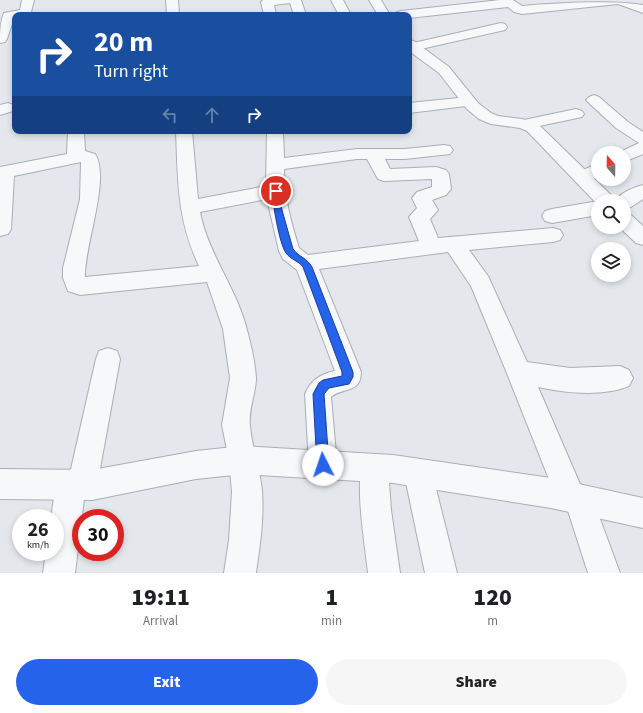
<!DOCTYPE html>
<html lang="en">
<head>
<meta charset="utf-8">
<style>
  :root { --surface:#fff; --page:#f6f6f6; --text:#202124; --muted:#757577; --accent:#2563eb }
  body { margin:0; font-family:"Source Sans 3",sans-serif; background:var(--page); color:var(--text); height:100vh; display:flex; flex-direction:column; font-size:15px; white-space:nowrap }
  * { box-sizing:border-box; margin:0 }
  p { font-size:13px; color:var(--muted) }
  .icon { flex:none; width:22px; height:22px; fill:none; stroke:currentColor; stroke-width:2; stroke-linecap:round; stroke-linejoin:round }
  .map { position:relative; height:573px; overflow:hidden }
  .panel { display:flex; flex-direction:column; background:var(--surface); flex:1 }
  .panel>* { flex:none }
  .top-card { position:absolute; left:12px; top:12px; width:400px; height:122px; border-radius:8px; box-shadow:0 2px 6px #0003; background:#1a4fa0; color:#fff; overflow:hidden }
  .needle { width:26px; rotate:340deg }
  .fabs { position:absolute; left:591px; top:146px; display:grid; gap:8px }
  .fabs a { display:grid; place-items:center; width:40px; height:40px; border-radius:50%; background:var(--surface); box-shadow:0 2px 6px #0003; font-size:20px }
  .speed { position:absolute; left:12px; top:509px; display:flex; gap:8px; font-size:20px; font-weight:700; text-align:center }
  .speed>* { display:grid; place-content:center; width:52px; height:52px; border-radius:50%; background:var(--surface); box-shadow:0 2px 6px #0003; line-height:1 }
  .speed small { font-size:10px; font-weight:400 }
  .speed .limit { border:6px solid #d22; background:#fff; color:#111 }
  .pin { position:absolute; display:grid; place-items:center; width:34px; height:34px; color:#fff; margin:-17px; border:2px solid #fff; border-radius:50%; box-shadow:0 1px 4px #0007 }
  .me { position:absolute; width:44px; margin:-22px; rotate:356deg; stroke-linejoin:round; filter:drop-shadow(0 0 3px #0008) }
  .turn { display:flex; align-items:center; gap:14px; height:84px; padding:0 16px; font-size:18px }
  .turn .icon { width:52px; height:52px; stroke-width:2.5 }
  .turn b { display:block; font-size:28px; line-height:34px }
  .lanes { display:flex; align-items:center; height:38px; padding:0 16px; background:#0003; justify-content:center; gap:20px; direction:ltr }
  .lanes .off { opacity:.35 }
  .eta { display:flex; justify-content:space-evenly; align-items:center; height:68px; text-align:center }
  .eta b { font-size:24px; font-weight:800; line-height:28px }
  .primary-button { display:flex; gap:8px; margin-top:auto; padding:8px 16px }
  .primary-button a { flex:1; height:46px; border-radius:24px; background:var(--accent); color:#fff; font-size:16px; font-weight:800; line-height:46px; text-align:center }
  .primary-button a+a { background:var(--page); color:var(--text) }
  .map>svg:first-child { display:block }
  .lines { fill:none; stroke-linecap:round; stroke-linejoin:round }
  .minor-casing { stroke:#a9aeb7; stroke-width:2 }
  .tertiary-casing { stroke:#a9aeb7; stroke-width:2 }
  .minor { fill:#f7f8fa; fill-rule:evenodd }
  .tertiary { fill:#f7f8fa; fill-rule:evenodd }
  .route { fill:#2563eb; stroke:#184099 }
</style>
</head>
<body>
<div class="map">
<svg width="643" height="573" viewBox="0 0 643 573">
  <rect width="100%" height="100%" fill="#e4e7ec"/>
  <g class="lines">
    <g class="minor-casing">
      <path id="minor" d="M22 0H34L31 12 28 15H15L7 39 5 42 0 43C0 33 0 22 4 13L20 10Z
        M166 0H178L179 15H167Z
        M263 0H301L306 15H294L290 3 274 5 276 15H264L261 2Z
        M331 0H343L351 15H339Z
        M500 0H513L522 6C557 3 610 0 643 5V13L618 4 522 14 514 12 508 7 409 18V15H395L397 12 401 11Z
        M501 23 505 24 507 27 505 30 412 51 409 50V44Z
        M594 95 599 97 628 122 643 132V154L624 162V153H618L639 143 616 128 589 103 586 100 589 97Z
        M469 97 474 99 477 102 474 105 409 113V103Z
        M8 103 13 105 15 107 13 111 0 115V105Z
        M576 109 582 111 584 114 582 117 525 129 519 127 517 124 519 121Z
        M68 131H84L85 151 95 154C111 178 84 246 85 277L199 266C177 219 178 182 176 131H192L198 199 266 186 267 131H283L284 158 357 149H405L444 145 450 146 453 150 450 154 405 159H385L390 169 436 167 446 170 449 174 451 189 446 195 432 200 438 210 430 219 438 238 553 228 560 230 563 235 560 240 553 242 469 250 488 276 527 362 570 368 620 366 629 370 633 378 629 386C602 397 566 393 538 387L580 484 589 489 620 573H588L568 511 560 507 506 371 471 286 448 252 319 269 361 372C361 394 342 387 331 397L337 465 333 475 323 479 313 475 309 465 305 394C311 380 320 374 335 371L297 270 283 259 279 251 267 199 200 212C208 254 237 289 247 330 251 345 255 362 256 378 256 393 248 410 250 426 252 448 260 469 262 491 264 518 260 546 256 573H224L229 540 232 492 229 460 222 425 230 378 223 329 207 282 80 295 68 291 63 278V268L80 199 81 162 14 176 11 229 8 234 0 236V167L67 154ZM357 159H367L378 179 384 181 432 179V187L417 192 412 198 417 208 409 217 419 241 308 255 299 248C291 222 284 197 284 169Z
        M598 164V177L581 183 575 181 572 177 575 173Z
        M643 185V199L631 207 624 209V201H615C620 193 634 187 643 185Z
        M598 201V215L552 223 545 221 542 216 545 211 552 209Z
        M108 348 117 351 120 359 97 485 92 495 84 499 75 573H43L46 552H55V518H51L56 484 61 474 71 469 96 359 99 351Z
        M374 454 384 458 388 468 391 510 400 573H368C365 544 354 483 364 458Z
        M418 459 428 463 432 473 457 573H425L404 473 408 463Z"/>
    </g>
    <g class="tertiary-casing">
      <path id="tertiary" d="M369 0H381L390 15H378Z
        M409 40 414 41 449 67 478 103 491 113 498 116 522 119 539 125 612 196 614 201H598V205L527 131 520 128 491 124 479 119 467 109 439 73 409 51Z
        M624 213 631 215 643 226V245L636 243 619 227H624Z
        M243 446 393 455 551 478 643 498V528L551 508 393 483 243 474 196 479 92 500 0 499V469L92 470 196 451Z"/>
    </g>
    <use href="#minor" class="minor"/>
    <use href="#tertiary" class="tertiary"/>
  </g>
  <path class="route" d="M273 189H278L279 191 282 210 293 249C299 257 307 258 312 267L353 372V377L349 384 329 388 324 394 329 465 327 469 323 471 319 469 317 465 313 394 319 383 323 380 342 376V372L303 267C299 261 291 260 286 253 279 243 273 204 272 191Z"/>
</svg>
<div class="fabs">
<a><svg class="needle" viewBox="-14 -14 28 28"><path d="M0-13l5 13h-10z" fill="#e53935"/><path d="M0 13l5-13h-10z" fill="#757577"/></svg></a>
<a><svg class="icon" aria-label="search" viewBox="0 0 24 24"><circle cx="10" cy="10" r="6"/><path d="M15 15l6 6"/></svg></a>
<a><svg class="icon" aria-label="layers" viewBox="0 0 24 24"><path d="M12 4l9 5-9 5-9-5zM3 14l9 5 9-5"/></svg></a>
</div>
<div class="speed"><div>26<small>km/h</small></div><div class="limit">30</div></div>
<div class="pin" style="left:276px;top:191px;background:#d93025"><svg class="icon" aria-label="arrive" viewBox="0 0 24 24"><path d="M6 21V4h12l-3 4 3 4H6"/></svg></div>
<svg class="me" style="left:323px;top:465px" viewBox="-20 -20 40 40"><circle r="19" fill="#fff"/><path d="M0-13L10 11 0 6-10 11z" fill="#2563eb"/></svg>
<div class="top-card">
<div class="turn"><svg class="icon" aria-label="right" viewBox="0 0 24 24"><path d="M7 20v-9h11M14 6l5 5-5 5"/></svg><div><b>20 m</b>Turn right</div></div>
<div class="lanes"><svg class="icon off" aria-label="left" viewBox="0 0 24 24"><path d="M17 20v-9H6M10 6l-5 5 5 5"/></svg><svg class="icon off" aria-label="ahead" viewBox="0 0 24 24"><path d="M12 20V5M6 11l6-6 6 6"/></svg><svg class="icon" aria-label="right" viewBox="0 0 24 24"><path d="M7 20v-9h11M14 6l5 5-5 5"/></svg></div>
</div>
</div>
<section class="panel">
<div class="eta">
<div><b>19:11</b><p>Arrival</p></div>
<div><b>1</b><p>min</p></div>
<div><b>120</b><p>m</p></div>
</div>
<div class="primary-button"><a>Exit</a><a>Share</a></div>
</section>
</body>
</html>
